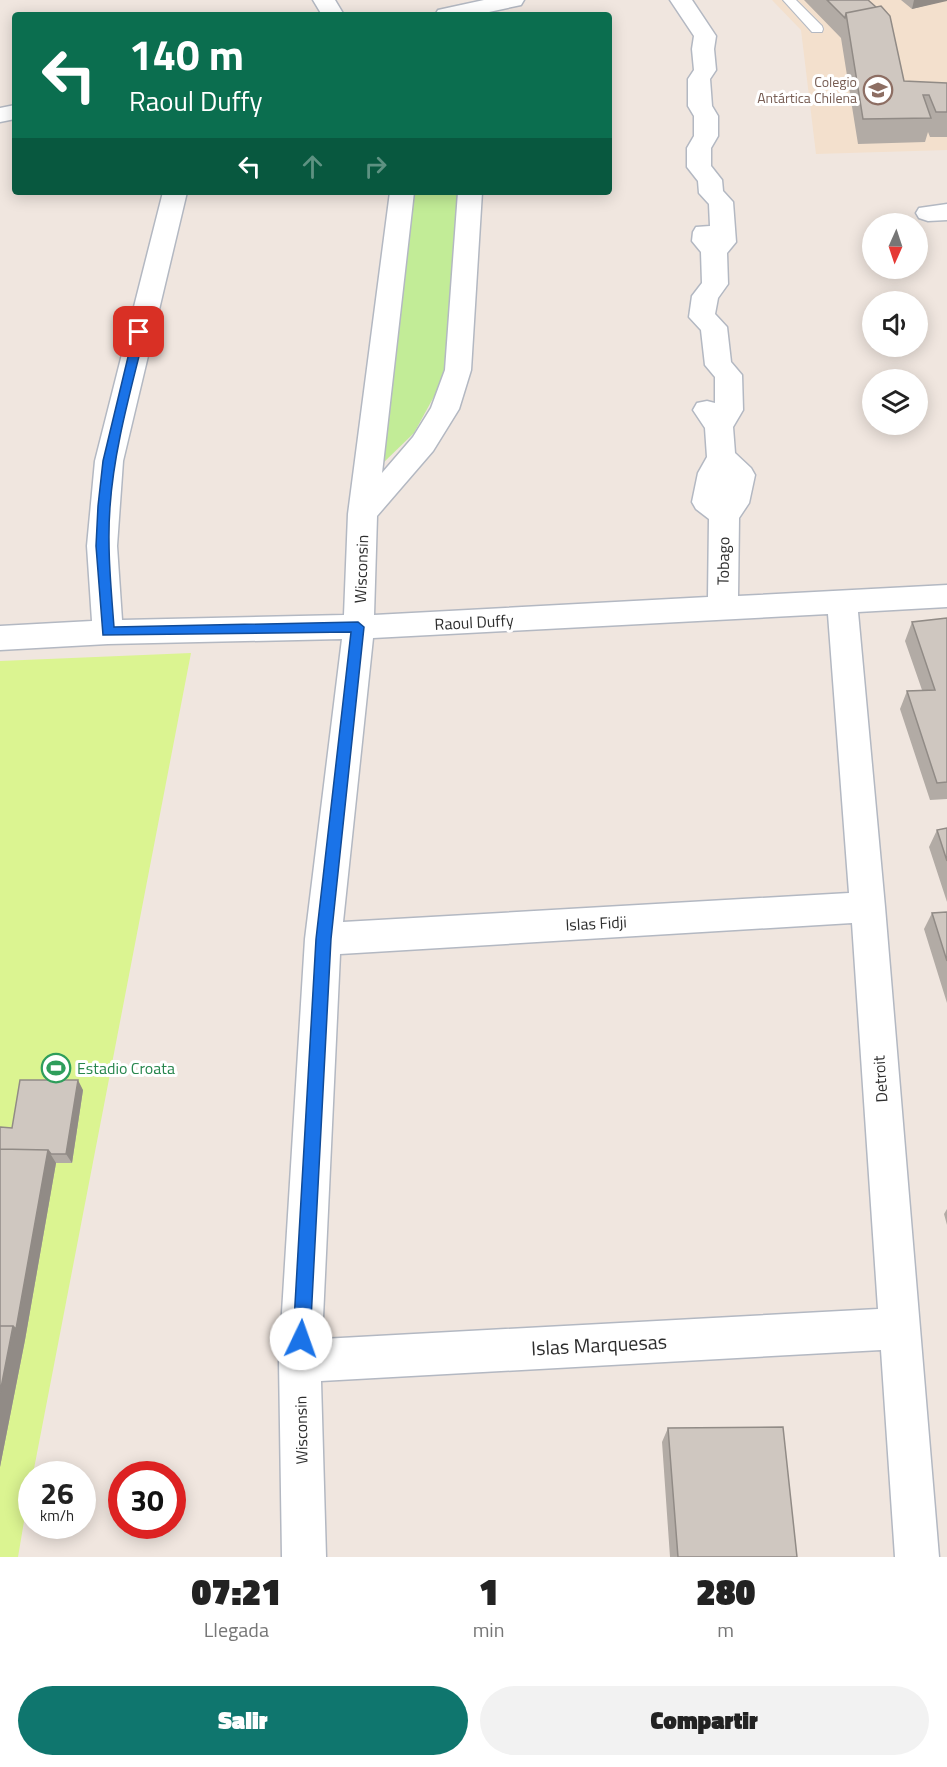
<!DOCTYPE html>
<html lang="es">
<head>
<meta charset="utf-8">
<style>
  :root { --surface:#fff; --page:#f2f2f2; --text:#222; --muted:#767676; --accent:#0f766e }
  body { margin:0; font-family:"Titillium Web",sans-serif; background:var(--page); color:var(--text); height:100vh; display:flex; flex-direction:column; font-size:22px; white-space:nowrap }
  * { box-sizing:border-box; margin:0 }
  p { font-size:20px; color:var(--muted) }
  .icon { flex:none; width:33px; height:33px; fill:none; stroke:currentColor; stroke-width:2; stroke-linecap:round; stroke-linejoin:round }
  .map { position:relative; height:1557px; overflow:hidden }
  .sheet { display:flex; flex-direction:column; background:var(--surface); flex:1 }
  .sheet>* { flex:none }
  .hud { position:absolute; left:12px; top:12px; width:600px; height:183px; border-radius:6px; box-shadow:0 3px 15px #0003; background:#0b6e4f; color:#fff; overflow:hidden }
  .needle { width:39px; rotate:183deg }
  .fabs { position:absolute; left:862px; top:213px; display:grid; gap:12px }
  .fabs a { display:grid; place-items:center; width:66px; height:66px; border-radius:50%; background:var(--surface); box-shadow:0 3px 15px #0003; font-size:30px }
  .speed { position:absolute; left:18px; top:1461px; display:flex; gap:12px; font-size:30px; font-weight:700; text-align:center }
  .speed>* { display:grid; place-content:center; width:78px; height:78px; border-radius:50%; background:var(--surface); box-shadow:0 3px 15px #0003; line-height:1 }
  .speed small { font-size:15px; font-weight:400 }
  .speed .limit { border:9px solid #d22; background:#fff; color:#111 }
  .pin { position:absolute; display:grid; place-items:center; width:51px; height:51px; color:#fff; margin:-26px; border-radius:12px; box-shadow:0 3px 9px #0006 }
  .me { position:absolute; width:66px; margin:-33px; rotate:3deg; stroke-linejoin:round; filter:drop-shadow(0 0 4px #0008) }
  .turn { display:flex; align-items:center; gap:21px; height:126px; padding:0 18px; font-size:27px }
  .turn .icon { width:78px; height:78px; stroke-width:2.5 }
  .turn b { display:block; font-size:42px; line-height:51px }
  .lanes { display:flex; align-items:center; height:57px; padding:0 18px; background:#0003; justify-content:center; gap:30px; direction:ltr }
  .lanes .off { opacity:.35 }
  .eta { display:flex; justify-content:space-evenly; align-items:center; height:102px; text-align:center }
  .eta b { font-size:36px; font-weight:800; line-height:42px }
  .action { display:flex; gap:12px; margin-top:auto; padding:12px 18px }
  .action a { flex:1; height:69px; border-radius:36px; background:var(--accent); color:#fff; font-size:24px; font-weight:800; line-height:69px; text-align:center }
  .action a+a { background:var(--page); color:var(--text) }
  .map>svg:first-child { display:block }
  .education { fill:#f3e0cd }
  .green { fill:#c2ec97 }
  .pitch { fill:#dbf491 }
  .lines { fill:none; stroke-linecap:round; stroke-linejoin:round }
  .service-casing { stroke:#b3b8c2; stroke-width:2 }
  .minor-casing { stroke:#b3b8c2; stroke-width:3 }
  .tertiary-casing { stroke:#b3b8c2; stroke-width:3 }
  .service { fill:#fff; fill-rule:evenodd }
  .minor { fill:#fff; fill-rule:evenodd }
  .tertiary { fill:#fff; fill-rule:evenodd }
  .wall { fill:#b2aba5 }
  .shaded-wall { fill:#918b86 }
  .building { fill:#cfc7c0; stroke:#918b86; stroke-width:1.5 }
  .route { fill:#1a73e8; stroke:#114b97; stroke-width:1.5 }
  .labels { text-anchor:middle; stroke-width:6; stroke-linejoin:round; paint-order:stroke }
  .far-education-label { font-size:14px; fill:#785e54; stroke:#fff; text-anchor:end }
  .street-label { font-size:16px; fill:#2e2e2e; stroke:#fff }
  .leisure-label { font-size:16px; fill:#27864d; stroke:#fff; text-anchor:start }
  .near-street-label { font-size:20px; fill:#2e2e2e; stroke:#fff }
</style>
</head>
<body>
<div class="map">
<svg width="947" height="1557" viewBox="0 0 947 1557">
  <rect width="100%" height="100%" fill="#f0e6df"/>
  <path class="education" d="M772 0H947V150L816 154 801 30Z"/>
  <path class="green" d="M415 192H457L446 365 437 391 414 433 382 464Z"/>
  <path class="pitch" d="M191 653 33 1474H32L18 1557H0V661Z"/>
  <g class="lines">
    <g class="service-casing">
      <path id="service" d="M783 0H796L822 26 823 29 822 32H812Z"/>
    </g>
    <g class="minor-casing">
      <path id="minor" d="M313 0H335L344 15H322Z
        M670 0H692L716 36 714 49 716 70 710 79 712 106 718 116V136L711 148V166L722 180 723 191 733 202 736 242 727 253 728 284 718 298 715 314 727 327 731 362 742 375 743 410 733 427 735 453 751 468 755 475 749 503 739 518 738 596 947 585V607L858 612 885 907 939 1557H895L881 1350 321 1381 326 1557H282L279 1361 305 939 342 639 108 644 0 650V626L92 621 87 546 95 461 163 192H187L123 461 117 546 122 620 344 615 348 514 390 192H414L382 473 413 437 431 408 445 370 458 192H482L471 370 459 409 433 451 377 516 374 615 708 597 709 519 696 509 692 502 698 473 707 457 705 428 693 410 697 403 707 401 715 403V377L705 365 701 330 689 317 692 296 702 283 701 252 692 241 693 232 696 227 710 226 709 204 699 193 698 181 687 167V148L694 136V116L688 106V79L694 70 692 49 694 36ZM828 614 849 893 343 922 373 638ZM852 923 878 1309 322 1339 340 954Z
        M947 204V220L928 221 919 218 916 213 919 208Z"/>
    </g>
    <g class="tertiary-casing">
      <path id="tertiary" d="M484 0H524L521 5 475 15H435L438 10Z
        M15 105V119L0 122V108Z"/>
    </g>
    <use href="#service" class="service"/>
    <use href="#minor" class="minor"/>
    <use href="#tertiary" class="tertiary"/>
  </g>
  <path class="wall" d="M804 0H868L904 81 947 83V137H930L928 132 925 142 858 144 841 38Z
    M901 0H947L912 9Z
    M947 618V799L930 800 900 709 907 691 922 690 905 641 912 622Z
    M947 828V902L929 847 937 830Z
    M947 912V1003L924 929 932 913Z
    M83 1090 72 1163H56L25 1340 0 1467V1127L12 1128Z
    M947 1209V1225L944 1214Z
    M668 1428 797 1557H670L662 1442Z"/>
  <path class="shaded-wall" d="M914 0H947V1L912 9Z
    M78 1080 83 1090 72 1163 66 1154Z
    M48 1150 56 1163 25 1340 0 1467V1393Z"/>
  <path class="building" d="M827 0H868L876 7 846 13 845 18Z
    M881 6 890 16 904 81 947 83V112H936L929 95H923L931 118 863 119 846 13Z
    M947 618V782L937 783 907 691 935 690 912 622Z
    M947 828V861L937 830Z
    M947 912V961L932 913Z
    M20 1080H78L66 1154H51L48 1150 0 1149V1127L12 1128Z
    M0 1149 48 1150 16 1329 13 1326H0Z
    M0 1326H13L0 1393Z
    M783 1427 797 1557H678L668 1428Z"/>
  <path class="route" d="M139 328 145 332C131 390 114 448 110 507 107 547 111 587 114 627L358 622 364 627 331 939 310 1339 307 1345 301 1348 295 1345 293 1339 316 939 351 632 103 635 96 546 98 506 103 461 134 332Z"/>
  <defs>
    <g id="school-ring" transform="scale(1.5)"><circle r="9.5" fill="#fff" stroke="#8d6e63" stroke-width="1.5"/><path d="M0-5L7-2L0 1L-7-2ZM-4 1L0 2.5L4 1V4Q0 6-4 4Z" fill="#8d6e63"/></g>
    <g id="stadium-ring" transform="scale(1.5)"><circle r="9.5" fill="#fff" stroke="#2e9e5b" stroke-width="1.5"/><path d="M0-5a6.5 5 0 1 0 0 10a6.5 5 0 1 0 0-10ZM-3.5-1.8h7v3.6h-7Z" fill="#2e9e5b"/></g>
  </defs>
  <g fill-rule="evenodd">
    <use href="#school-ring" x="878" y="90"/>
    <use href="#stadium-ring" x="56" y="1068"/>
  </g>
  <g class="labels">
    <g class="far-education-label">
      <text x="857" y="87">Colegio<tspan x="857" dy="16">Antártica Chilena</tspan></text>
    </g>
    <g class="street-label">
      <text transform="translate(723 561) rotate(-89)" y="6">Tobago</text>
      <text transform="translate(361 569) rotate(-88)" y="6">Wisconsin</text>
      <text transform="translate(474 622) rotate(-3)" y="6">Raoul Duffy</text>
      <text transform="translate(596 923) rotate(-3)" y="6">Islas Fidji</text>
      <text transform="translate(880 1079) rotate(-94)" y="6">Detroit</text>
      <text transform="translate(301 1430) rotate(-91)" y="6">Wisconsin</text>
    </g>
    <g class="leisure-label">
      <text x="77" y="1074">Estadio Croata</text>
    </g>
    <g class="near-street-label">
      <text transform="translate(599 1345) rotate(-3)" y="7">Islas Marquesas</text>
    </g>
  </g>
</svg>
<div class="fabs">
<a><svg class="needle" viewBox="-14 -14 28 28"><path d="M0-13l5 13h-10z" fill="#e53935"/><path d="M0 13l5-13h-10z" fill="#767676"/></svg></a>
<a><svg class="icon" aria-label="sound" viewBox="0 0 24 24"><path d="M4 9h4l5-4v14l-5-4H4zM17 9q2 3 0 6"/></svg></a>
<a><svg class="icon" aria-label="layers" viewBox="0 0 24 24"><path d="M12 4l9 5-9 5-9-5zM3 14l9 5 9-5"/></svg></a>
</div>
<div class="speed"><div>26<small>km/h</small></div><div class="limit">30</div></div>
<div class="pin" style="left:139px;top:332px;background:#d93025"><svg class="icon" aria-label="arrive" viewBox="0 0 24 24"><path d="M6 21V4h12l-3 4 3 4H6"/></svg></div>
<svg class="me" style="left:301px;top:1339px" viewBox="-20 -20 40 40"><circle r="19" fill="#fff"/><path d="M0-13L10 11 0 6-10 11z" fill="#1a73e8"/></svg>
<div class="hud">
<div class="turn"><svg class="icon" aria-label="left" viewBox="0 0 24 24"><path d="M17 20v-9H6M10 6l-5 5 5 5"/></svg><div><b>140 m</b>Raoul Duffy</div></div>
<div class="lanes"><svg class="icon" aria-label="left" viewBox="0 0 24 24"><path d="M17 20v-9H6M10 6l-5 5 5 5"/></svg><svg class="icon off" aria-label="ahead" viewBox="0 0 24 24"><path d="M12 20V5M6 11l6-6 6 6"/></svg><svg class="icon off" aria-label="right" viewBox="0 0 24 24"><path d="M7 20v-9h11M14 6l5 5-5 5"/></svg></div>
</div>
</div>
<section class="sheet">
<div class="eta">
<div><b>07:21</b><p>Llegada</p></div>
<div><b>1</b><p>min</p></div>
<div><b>280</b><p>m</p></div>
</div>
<div class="action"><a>Salir</a><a>Compartir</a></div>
</section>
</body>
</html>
